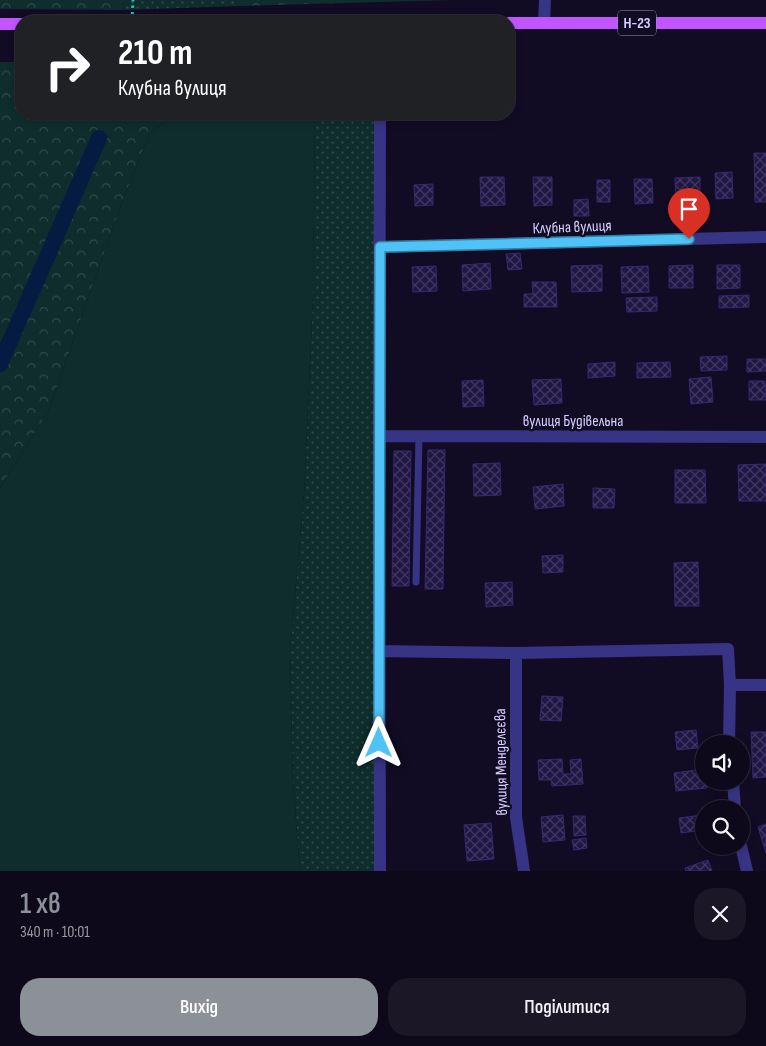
<!DOCTYPE html>
<html lang="uk">
<head>
<meta charset="utf-8">
<style>
  :root { --surface:#0d091a; --page:#1b1727; --text:#f1f3f6; --muted:#9a9aa2; --line:#2d2a39; --accent:#8c9099 }
  body { margin:0; font-family:"Sofia Sans Condensed",sans-serif; background:var(--page); color:var(--text); height:100vh; display:flex; flex-direction:column; font-size:19px; white-space:nowrap }
  * { box-sizing:border-box; margin:0 }
  p { font-size:16px; color:var(--muted) }
  .icon { flex:none; width:28px; height:28px; fill:none; stroke:currentColor; stroke-width:2; stroke-linecap:round; stroke-linejoin:round }
  .map { position:relative; height:871px; overflow:hidden }
  .drawer { display:flex; flex-direction:column; background:var(--surface); flex:1 }
  .drawer>* { flex:none }
  .guide { position:absolute; left:15px; top:15px; width:500px; height:105px; border-radius:20px; box-shadow:0 2px 8px #0003,0 0 0 1px var(--line); background:#202124; color:#fff; overflow:hidden }
  .tools { position:absolute; left:695px; top:735px; display:grid; gap:10px }
  .tools a { display:grid; place-items:center; width:55px; height:55px; border-radius:50%; background:var(--surface); box-shadow:0 2px 8px #0003,0 0 0 1px var(--line); font-size:25px }
  .pin { position:absolute; display:grid; place-items:center; width:42px; height:42px; color:#fff; margin:-51px -21px; border-radius:50% 50% 50% 0; rotate:-45deg; box-shadow:0 0 5px #0007 }
  .pin .icon { rotate:45deg }
  .me { position:absolute; width:55px; margin:-28px; rotate:0deg; stroke-linejoin:round; filter:drop-shadow(0 0 4px #0008) }
  .turn { display:flex; align-items:center; gap:18px; height:105px; padding:0 20px; font-size:22px }
  .turn .icon { width:65px; height:65px; stroke-width:2.5 }
  .turn b { display:block; font-size:35px; line-height:42px }
  .round { display:grid; place-items:center; flex:none; width:52px; height:52px; border-radius:20px; background:var(--page) }
  .summary { display:flex; align-items:center; justify-content:space-between; height:85px; padding:0 20px }
  h1 { font-size:30px; font-weight:600; line-height:38px; color:var(--accent) }
  .button { display:flex; gap:10px; margin-top:auto; padding:10px 20px }
  .button a { flex:1; height:58px; border-radius:20px; background:var(--accent); color:#fff; font-size:20px; font-weight:600; line-height:58px; text-align:center }
  .button a+a { background:var(--page); color:var(--text) }
  .map>svg:first-child { display:block }
  .grass { fill:url(#grass-dots) }
  .forest { fill:url(#forest-crowns) }
  .garden { fill:#0f2d2d }
  .lines { fill:none; stroke-linecap:round; stroke-linejoin:round }
  .canal { stroke:#061b42; stroke-width:16 }
  .building { fill:url(#building-cross-hatch); stroke:#382872 }
  .path { stroke:#27bbb3; stroke-width:3; stroke-dasharray:2.5 4; stroke-linecap:butt }
  .service { stroke:#383485; stroke-width:7 }
  .minor { stroke:#383485; stroke-width:12 }
  .primary { stroke:#c255ff; stroke-width:12 }
  .route-casing { stroke:#337fa1; stroke-width:12 }
  .route { stroke:#4fc3f7; stroke-width:9 }
  .labels { text-anchor:middle; stroke-width:5; stroke-linejoin:round; paint-order:stroke }
  .shield { fill:#110c23; stroke:#9a94bd; stroke-width:1 }
  .shield-label { font-size:15px; font-weight:bold; fill:#d5ceff }
  .street-label { font-size:16px; fill:#d5ceff; stroke:#110c23 }
</style>
</head>
<body>
<div class="map">
<svg width="766" height="871" viewBox="0 0 766 871">
  <defs>
    <pattern id="grass-dots" width="8" height="8" patternUnits="userSpaceOnUse" patternTransform="scale(1.25)"><rect width="8" height="8" fill="#0f2d2d"/><path d="M2 2h.1M6 6h.1" fill="none" stroke="#314a4c" stroke-width="1.8" stroke-linecap="round"/></pattern>
    <pattern id="forest-crowns" width="20" height="18" patternUnits="userSpaceOnUse" patternTransform="scale(1.25)"><rect width="20" height="18" fill="#0f2d2d"/><path d="M2 6a3 3 0 1 1 6 0M12 15a3 3 0 1 1 6 0" fill="none" stroke="#314a4c"/></pattern>
    <pattern id="building-cross-hatch" width="8" height="8" patternUnits="userSpaceOnUse" patternTransform="scale(1.25)"><rect width="8" height="8" fill="#211745"/><path d="M0 0l8 8M0 8l8-8" fill="none" stroke="#403861"/></pattern>
  </defs>
  <rect width="100%" height="100%" fill="#110c23"/>
  <path class="grass" d="M124 0H235L238 6 123 10Z
    M315 114H380V871H300L293 783 290 651 304 494 313 297Z"/>
  <path class="forest" d="M0 0H124L123 10 0 9Z
    M235 0H453L238 6Z
    M0 62H21V114H174L150 133 124 197 48 412 0 488Z"/>
  <path class="garden" d="M174 114H315L313 297 304 494 290 651 293 783 300 871H0V488L48 412 124 197 150 133Z"/>
  <g class="lines">
    <path class="canal" d="M0 364 99 138"/>
  </g>
  <path class="building" d="M754 153H766V202H755Z
    M732 172 733 198 716 199 715 173Z
    M480 177H504L505 205 481 206Z
    M533 177H552V205L534 206Z
    M700 177V201H676L675 178Z
    M634 179H652L653 203 635 204Z
    M597 180H610V202H597Z
    M433 184V205L415 206 414 185Z
    M588 199 589 216H574V200Z
    M520 253 522 269 508 270 506 254Z
    M490 263 491 289 463 291 462 265Z
    M602 265V291L572 292 571 266Z
    M693 265V288H669V266Z
    M717 265H740V288L717 289Z
    M436 266 437 291 413 292 412 267Z
    M648 266 649 292 622 293 621 267Z
    M532 282H556L557 307H524V294H533Z
    M749 295V307L719 308V296Z
    M657 297V311L627 312 626 298Z
    M727 356V370L701 371 700 357Z
    M747 359H766V371L747 372Z
    M615 362V376L588 378V364Z
    M670 362 671 377 637 378V363Z
    M711 377 713 402 691 404 689 379Z
    M561 379 562 403 534 405 532 380Z
    M483 380 484 406 463 407 462 381Z
    M749 381H765L766 400H749Z
    M428 450H445L443 589H425Z
    M394 451H411L409 586H392Z
    M500 463 501 495 474 496 473 464Z
    M766 464V501H739L738 465Z
    M675 470H705L706 503H675Z
    M563 484 564 506 535 509 533 487Z
    M593 488 615 489 614 508H593Z
    M563 555V572L543 573 542 556Z
    M698 562 699 606H675L674 563Z
    M512 582 513 605 486 607 485 583Z
    M542 696 563 697 561 721 540 720Z
    M696 730 698 748 677 750 675 732Z
    M751 732H766V777L753 778Z
    M562 759 563 774H571L570 760 581 759 583 784 552 786 551 780H539L538 760Z
    M704 769V781H707V788L676 791 674 773Z
    M563 815 565 840 543 842 541 817Z
    M703 815 704 830 681 833 679 818Z
    M573 816H585L586 835 574 836Z
    M491 823 494 859 467 861 464 825Z
    M766 824V853L758 827Z
    M586 838 587 848 574 850 572 840Z
    M708 860 712 871H686L685 868Z"/>
  <g class="lines">
    <path class="path" d="M132 21 133 0"/>
    <path class="service" d="M416 582 419 436"/>
    <path class="minor" d="M544 23 545 0
      M380 247 766 237
      M380 436 766 437
      M378 651 516 653 728 649 730 685 729 744
      M516 653V817L524 871
      M730 685H766
      M733 781 735 809
      M741 846 747 871
      M380 871C378 619 379 366 380 114"/>
    <path class="primary" d="M509 23H766
      M0 24H21"/>
  </g>
  <g class="lines">
    <g class="route-casing">
      <path id="route" d="M379 743 380 247 689 239"/>
    </g>
    <use href="#route" class="route"/>
  </g>
  <g class="labels">
    <rect class="shield" x="618" y="10.5" width="38" height="25" rx="4"/>
    <g class="shield-label">
      <text x="637" y="28">Н-23</text>
    </g>
    <g class="street-label">
      <text transform="translate(572 226) rotate(-2)" y="6">Клубна вулиця</text>
      <text x="573" y="426">вулиця Будівельна</text>
      <text transform="translate(500 762) rotate(-91)" y="6">вулиця Менделєєва</text>
    </g>
  </g>
</svg>
<div class="tools">
<a><svg class="icon" aria-label="sound" viewBox="0 0 24 24"><path d="M4 9h4l5-4v14l-5-4H4zM17 9q2 3 0 6"/></svg></a>
<a><svg class="icon" aria-label="search" viewBox="0 0 24 24"><circle cx="10" cy="10" r="6"/><path d="M15 15l6 6"/></svg></a>
</div>
<div class="pin" style="left:689px;top:239px;background:#d93025"><svg class="icon" aria-label="arrive" viewBox="0 0 24 24"><path d="M6 21V4h12l-3 4 3 4H6"/></svg></div>
<svg class="me" style="left:379px;top:743px" viewBox="-20 -20 40 40"><path d="M0-17L14 15 0 8-14 15z" fill="#4fc3f7" stroke="#fff" stroke-width="4"/></svg>
<div class="guide">
<div class="turn"><svg class="icon" aria-label="right" viewBox="0 0 24 24"><path d="M7 20v-9h11M14 6l5 5-5 5"/></svg><div><b>210 m</b>Клубна вулиця</div></div>
</div>
</div>
<section class="drawer">
<div class="summary"><div><h1>1 хв</h1><p>340 m · 10:01</p></div><a class="round"><svg class="icon" aria-label="close" viewBox="0 0 24 24"><path d="M6 6l12 12M18 6L6 18"/></svg></a></div>
<div class="button"><a>Вихід</a><a>Поділитися</a></div>
</section>
</body>
</html>
